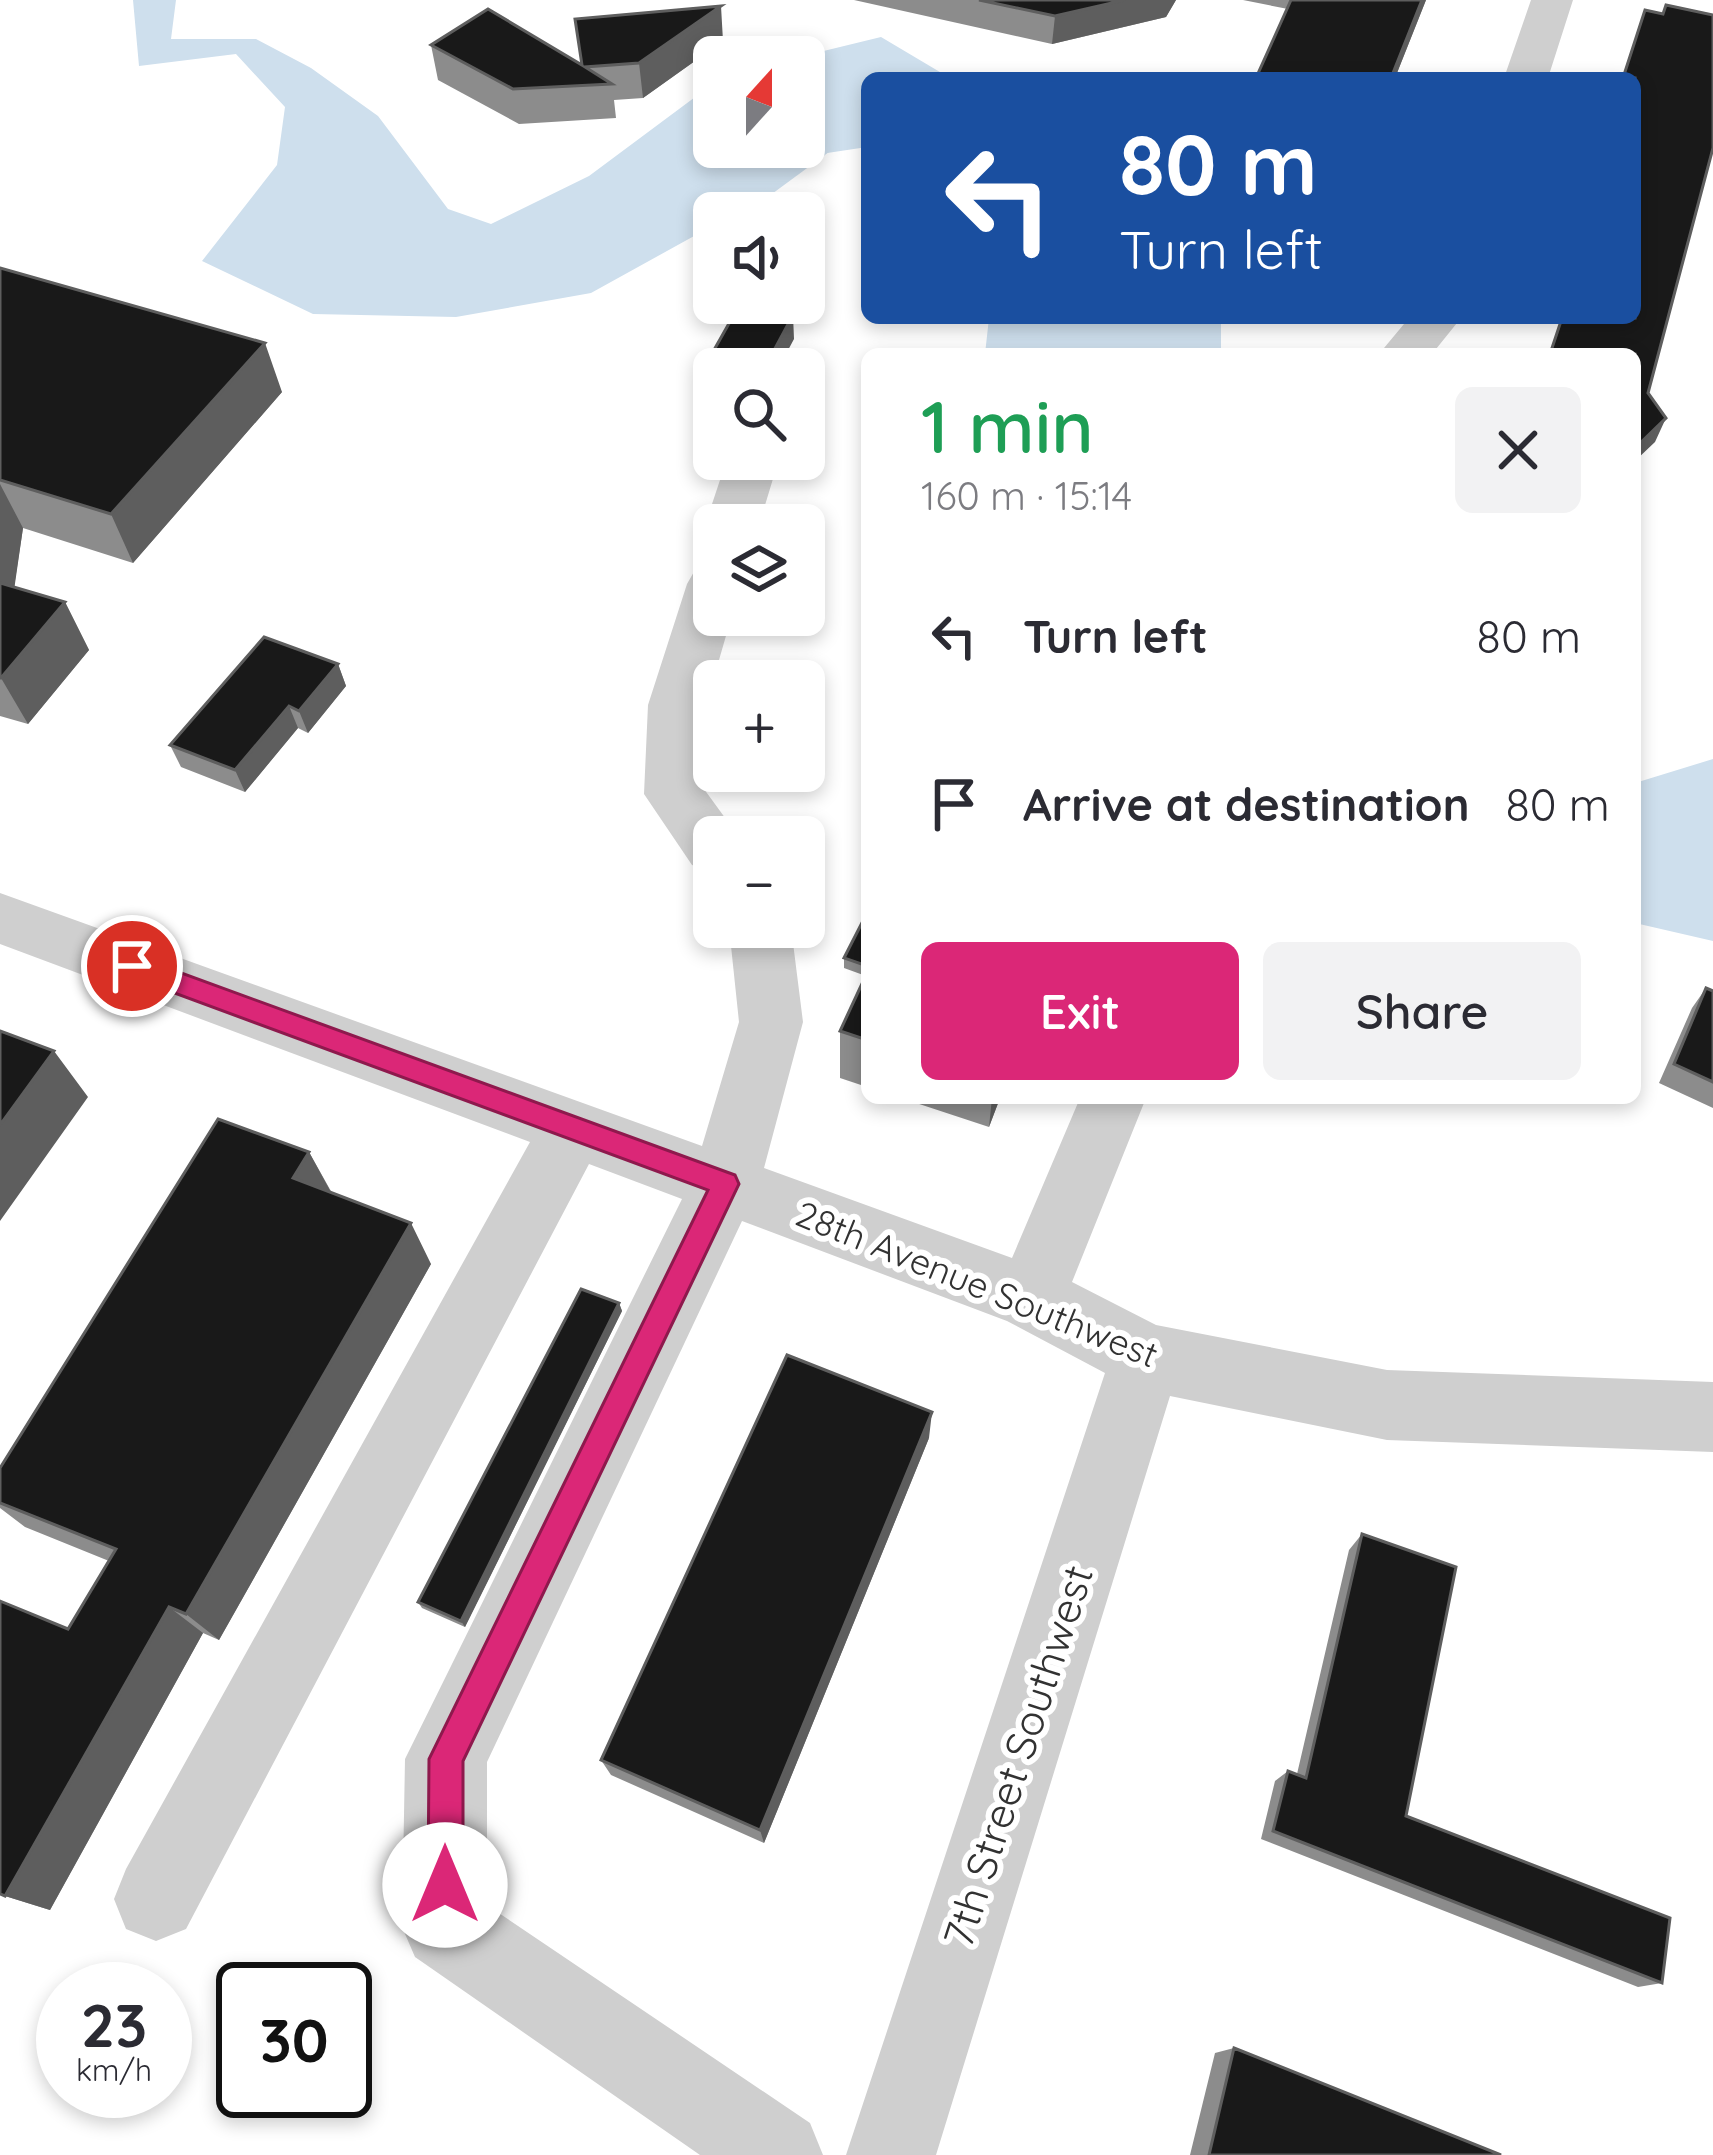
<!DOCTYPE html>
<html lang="en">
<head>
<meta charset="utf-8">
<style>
  :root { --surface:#fff; --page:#f2f2f3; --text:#2b2b33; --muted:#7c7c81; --accent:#db2777 }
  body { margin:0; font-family:Quicksand,sans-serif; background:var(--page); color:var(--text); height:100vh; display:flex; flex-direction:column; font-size:45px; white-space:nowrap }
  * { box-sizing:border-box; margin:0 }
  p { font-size:39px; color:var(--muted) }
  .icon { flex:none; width:66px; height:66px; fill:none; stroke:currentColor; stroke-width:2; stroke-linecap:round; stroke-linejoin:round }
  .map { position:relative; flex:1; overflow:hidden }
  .side { position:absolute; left:861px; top:348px; width:780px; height:756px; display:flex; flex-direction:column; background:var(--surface); border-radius:18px; box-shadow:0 6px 18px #0003 }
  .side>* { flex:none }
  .banner { position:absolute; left:861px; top:72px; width:780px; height:252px; border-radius:18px; box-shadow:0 6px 18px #0003; background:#1a4fa0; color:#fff; overflow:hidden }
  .needle { width:78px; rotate:21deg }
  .buttons { position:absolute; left:693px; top:36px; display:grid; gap:24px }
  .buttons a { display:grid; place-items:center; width:132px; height:132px; border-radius:18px; background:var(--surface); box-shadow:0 6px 18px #0003; font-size:60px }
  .speed { position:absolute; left:36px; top:1962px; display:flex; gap:24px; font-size:60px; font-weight:700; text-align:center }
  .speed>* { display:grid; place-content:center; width:156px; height:156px; border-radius:50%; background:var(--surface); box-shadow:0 6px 18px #0003; line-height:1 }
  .speed small { font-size:30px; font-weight:400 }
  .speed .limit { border:6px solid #111; border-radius:18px; background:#fff; color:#111 }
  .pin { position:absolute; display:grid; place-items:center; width:102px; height:102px; color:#fff; margin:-51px; border:6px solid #fff; border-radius:50%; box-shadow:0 3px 12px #0007 }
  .me { position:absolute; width:132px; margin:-66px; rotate:0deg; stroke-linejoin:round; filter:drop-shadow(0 0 9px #0008) }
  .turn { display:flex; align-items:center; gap:42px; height:252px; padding:0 60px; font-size:54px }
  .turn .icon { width:156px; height:156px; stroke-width:2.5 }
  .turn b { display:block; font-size:84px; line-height:102px }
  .round { display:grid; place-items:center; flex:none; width:126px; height:126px; border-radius:18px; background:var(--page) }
  .summary { display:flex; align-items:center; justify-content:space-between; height:204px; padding:0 60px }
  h1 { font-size:72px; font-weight:600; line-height:90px; color:#1e9e55 }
  .cta { display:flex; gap:24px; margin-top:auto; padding:24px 60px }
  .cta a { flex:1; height:138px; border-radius:18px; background:var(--accent); color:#fff; font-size:48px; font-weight:600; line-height:138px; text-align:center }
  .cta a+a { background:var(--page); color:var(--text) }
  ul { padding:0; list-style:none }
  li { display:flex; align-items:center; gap:36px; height:168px; padding:0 60px }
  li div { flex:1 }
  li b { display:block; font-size:45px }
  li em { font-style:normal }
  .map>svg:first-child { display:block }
  .water { fill:#cedfed }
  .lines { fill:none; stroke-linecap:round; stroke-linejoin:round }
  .stream { fill:#cedfed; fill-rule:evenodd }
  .minor { fill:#cfcfcf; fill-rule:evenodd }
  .wall { fill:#8c8c8c }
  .shaded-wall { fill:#5e5e5e }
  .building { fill:#191919; stroke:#5e5e5e; stroke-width:3 }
  .route { fill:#db2777; stroke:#8e194d; stroke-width:3 }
  .labels { text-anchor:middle; stroke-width:12; stroke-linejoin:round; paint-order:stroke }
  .street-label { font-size:36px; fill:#323232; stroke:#fff }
  .near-street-label { font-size:42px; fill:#323232; stroke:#fff }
</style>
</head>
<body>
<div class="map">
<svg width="1713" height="2155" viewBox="0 0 1713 2155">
  <rect width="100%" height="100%" fill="#fff"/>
  <path class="water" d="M133 0H176L171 39H256L311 68 378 116 448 209 491 224 589 176 714 83V147H804V57H799L881 37 950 78H867V147L814 155 733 213H714V225L591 293 456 317 313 314 202 261 277 165 285 107 236 54 139 66Z
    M989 318H1221V354H985Z
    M1713 759V941L1635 923V783Z"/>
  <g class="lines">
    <path class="stream" d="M867 116V124L746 213H732Z"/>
    <path class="minor" d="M1531 0H1573L1548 78H1504Z
      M1409 318H1461L1432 354H1379Z
      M727 459H779L759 525H714V538L705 525Z
      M714 564V615H732L706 705 704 789 739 837H714V872L692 865 644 794 648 705 687 584 695 570Z
      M0 893 702 1146 739 1022 729 927H791L803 1022 764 1168 1012 1258 1080 1098H1146L1072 1282 1156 1325 1387 1370 1713 1382V1452L1387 1440 1170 1396 936 2155H846L1105 1373 1007 1321 742 1221 487 1762V1905L810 2123 823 2155H700L415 1957 402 1927 405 1759 682 1199 589 1164 186 1929 156 1941 126 1929 114 1899 126 1869 530 1142 0 944Z"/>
  </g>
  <path class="wall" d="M854 0H1176L1166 17 1052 44Z
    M1243 0H1426L1395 78H1256L1288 9Z
    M723 41 643 98 614 100 616 118 519 124 438 80 431 45 581 65Z
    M0 268 282 392 133 563 23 528 14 587 65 602 89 650 28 724 0 716Z
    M794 339 714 369V399L703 397 701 373Z
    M338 664 346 686 308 733 298 728 245 792 181 767 170 745Z
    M867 913V1087L840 1078V1031L866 976 844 968V958Z
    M1706 988 1713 991V1108L1659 1083 1692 1008Z
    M901 1098H1000L989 1127Z
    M309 1152 332 1193 431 1264 219 1640 203 1633 50 1910 5 1896 68 1629 109 1561 25 1527 0 1508V1468Z
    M619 1303 622 1311 465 1627 422 1608 418 1602Z
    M929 1438 764 1843 611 1775 601 1760Z
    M1362 1534 1406 1816 1662 1983 1638 1987 1261 1839 1275 1781 1288 1771 1297 1774 1349 1550Z
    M1234 2048 1501 2155H1190L1215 2053Z"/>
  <path class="shaded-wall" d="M1125 0H1176L1166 17 1052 44 1055 16Z
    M1422 0H1426L1395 78H1391Z
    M721 6 723 41 643 98 639 63Z
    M793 315 794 339 778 369H764Z
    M265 343 282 392 133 563 111 514Z
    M1666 418 1655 442 1635 461V448Z
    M0 484 23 528 9 625 0 609Z
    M65 602 89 650 28 724 1 678Z
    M338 664 346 686 308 733 299 711Z
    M289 706 298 728 245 792 235 770Z
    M54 1051 88 1097 0 1221V1125Z
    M992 1098H1000L989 1127Z
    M309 1152 333 1196 293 1178Z
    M411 1223 431 1264 219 1640 186 1614Z
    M619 1303 622 1311 465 1627 461 1621Z
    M932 1412 929 1438 764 1843 760 1830Z
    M169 1607 203 1633 50 1910 5 1896Z"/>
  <path class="building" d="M979 0H1125L1055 16Z
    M1291 0H1422L1391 78H1256Z
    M1666 5 1713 15V148L1648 393 1666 418 1635 448V354H1550L1562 318H1635V78H1623L1645 10 1663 14Z
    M721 6 639 63 585 67 612 84 513 89 431 45 488 9 582 65 575 19Z
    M0 268 265 343 111 514 0 480Z
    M740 304 793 315 764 369H714V376L701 373Z
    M0 583 65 602 1 678H0Z
    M264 637 338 664 299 711 289 706 235 770 170 745Z
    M867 913V966L844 958Z
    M867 973V1040L840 1031Z
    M1706 988 1713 991V1082L1674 1064Z
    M0 1031 54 1051 0 1125Z
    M218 1119 309 1152 293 1178 411 1223 186 1614 169 1607 5 1896 0 1894V1601L68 1629 116 1549 0 1503V1468Z
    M581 1289 619 1303 461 1621 418 1602Z
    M787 1355 932 1412 760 1830 601 1760Z
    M1362 1534 1456 1567 1406 1816 1670 1918 1662 1983 1273 1831 1288 1771 1306 1778Z
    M1234 2048 1501 2155H1209Z"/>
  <path class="route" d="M132 955 735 1175 739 1184 463 1761V1885L458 1898 445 1903 433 1898 428 1885 429 1759 708 1190 123 974V959Z"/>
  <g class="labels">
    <g class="street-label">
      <text transform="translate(977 1284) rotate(22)" y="13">28th Avenue Southwest</text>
    </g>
    <g class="near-street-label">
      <text transform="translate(1018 1756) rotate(-72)" y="15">7th Street Southwest</text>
    </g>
  </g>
</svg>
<div class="buttons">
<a><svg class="needle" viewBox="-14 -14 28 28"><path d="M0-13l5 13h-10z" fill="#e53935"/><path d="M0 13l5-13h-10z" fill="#7c7c81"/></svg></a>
<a><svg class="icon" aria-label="sound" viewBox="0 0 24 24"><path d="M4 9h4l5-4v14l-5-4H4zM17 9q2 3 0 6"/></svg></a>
<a><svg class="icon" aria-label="search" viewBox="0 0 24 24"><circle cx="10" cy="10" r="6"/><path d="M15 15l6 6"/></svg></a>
<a><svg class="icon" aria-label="layers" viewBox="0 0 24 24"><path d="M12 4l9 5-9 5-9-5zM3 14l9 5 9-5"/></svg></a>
<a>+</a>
<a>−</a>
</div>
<div class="speed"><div>23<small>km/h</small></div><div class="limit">30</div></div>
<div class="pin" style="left:132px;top:966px;background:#d93025"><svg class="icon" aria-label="arrive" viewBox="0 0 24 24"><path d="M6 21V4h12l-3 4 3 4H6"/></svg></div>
<svg class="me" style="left:445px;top:1885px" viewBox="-20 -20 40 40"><circle r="19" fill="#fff"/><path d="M0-13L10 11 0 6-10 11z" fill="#db2777"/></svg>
<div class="banner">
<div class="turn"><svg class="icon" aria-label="left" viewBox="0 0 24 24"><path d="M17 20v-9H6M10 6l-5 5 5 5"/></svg><div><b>80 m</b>Turn left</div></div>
</div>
<section class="side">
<div class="summary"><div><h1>1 min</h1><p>160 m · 15:14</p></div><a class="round"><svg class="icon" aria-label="close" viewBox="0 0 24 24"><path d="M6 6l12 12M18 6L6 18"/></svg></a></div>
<ul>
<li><svg class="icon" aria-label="left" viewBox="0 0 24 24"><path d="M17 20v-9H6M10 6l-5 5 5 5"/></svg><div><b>Turn left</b></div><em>80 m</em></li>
<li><svg class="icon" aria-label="arrive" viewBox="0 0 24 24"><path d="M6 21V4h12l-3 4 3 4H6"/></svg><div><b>Arrive at destination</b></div><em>80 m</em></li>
</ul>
<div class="cta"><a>Exit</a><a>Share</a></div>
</section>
</div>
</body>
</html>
